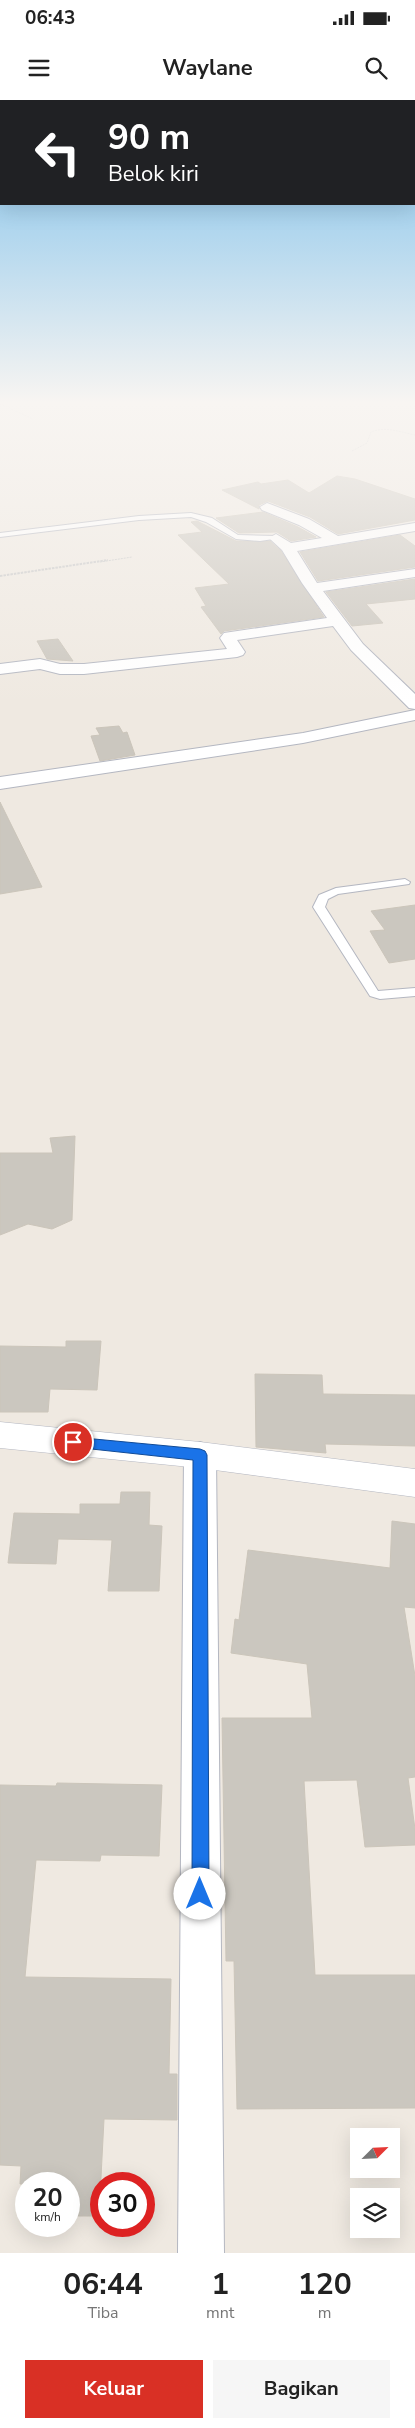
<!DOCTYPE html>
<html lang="id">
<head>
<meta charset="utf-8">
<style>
  :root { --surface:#fff; --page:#f6f6f6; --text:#222; --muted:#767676; --accent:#d93025 }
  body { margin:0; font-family:"Nunito Sans",sans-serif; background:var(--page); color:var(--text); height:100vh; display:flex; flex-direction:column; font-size:19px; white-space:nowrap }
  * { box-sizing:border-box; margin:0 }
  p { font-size:16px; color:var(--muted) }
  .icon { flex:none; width:28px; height:28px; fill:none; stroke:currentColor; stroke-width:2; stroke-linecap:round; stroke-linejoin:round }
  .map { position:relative; height:2153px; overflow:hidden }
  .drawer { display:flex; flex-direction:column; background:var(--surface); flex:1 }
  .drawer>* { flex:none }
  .hud { position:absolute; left:0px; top:0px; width:415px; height:105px; box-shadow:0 5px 20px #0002; background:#202124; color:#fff; overflow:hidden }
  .needle { width:32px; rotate:66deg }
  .fabs { position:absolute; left:350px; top:2028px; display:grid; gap:10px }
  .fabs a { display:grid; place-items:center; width:50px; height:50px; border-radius:0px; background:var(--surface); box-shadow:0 5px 20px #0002; font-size:25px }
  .speed { position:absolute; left:15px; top:2072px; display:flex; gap:10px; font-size:25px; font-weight:700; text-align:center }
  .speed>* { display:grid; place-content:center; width:65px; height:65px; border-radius:50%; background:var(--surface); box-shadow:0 5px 20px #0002; line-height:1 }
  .speed small { font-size:12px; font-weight:400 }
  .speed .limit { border:8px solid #d22; background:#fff; color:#111 }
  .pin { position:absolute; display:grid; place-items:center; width:42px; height:42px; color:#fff; margin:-21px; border:2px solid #fff; border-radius:50%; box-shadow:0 1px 5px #0007 }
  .me { position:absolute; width:55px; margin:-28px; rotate:0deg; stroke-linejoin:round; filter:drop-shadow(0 0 4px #0008) }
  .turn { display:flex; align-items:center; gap:18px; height:105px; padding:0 25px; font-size:22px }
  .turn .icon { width:65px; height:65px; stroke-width:2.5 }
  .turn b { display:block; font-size:35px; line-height:42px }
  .eta { display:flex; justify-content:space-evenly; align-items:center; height:85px; text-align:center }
  .eta b { font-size:30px; font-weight:700; line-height:35px }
  .primary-button { display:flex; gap:10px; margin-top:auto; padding:10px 25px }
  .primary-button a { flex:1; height:58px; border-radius:0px; background:var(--accent); color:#fff; font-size:20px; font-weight:700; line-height:58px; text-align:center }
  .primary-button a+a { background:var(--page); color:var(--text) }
  .status { display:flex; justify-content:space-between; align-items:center; height:35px; padding:0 25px; background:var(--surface); direction:ltr }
  .status svg { height:14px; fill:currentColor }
  header { display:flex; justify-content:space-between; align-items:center; height:65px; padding:0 25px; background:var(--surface); font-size:22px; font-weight:700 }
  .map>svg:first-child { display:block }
  .building { fill:#cbc7bf; stroke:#cbc5ba }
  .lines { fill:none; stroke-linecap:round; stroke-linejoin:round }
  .lane-casing { stroke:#b4b7c1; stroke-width:2 }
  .street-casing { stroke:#b4b7c1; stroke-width:2 }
  .secondary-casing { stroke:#b4b7c1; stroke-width:1 }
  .path-far1 { stroke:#c9c9c9; stroke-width:1; stroke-dasharray:2 1; stroke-linecap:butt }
  .path { stroke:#c9c9c9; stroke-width:2; stroke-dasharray:2.5 1; stroke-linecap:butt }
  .lane { fill:#fff; fill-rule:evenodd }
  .street { fill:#fff; fill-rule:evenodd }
  .secondary { fill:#fff; fill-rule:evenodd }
  .route { fill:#1a73e8; stroke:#114b97 }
</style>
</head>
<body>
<div class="status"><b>06:43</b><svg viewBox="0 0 49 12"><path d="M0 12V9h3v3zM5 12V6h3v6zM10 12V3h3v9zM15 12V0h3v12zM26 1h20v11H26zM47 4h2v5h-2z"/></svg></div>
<header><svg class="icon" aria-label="menu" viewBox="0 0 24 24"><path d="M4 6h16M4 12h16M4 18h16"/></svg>Waylane<svg class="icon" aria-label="search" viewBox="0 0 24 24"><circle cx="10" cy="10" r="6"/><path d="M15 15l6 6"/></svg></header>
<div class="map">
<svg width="415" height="2153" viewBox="0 0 415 2153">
  <rect width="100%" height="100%" fill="#efe9e1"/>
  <path class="building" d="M337 376 355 379 415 399V420L338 434 310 417 268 401 259 405V409L222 390 258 382 261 384 288 380 309 393Z
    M263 412 298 427 316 437 291 441 277 432 239 433 216 418Z
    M197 421 236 441H270L281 451 324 517 224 531 221 534 201 507 206 506 195 488 229 484 178 435 202 432 191 422Z
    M400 435 415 446V467L318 481 300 452Z
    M415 479V499L366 504 383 523 352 526 326 492Z
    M58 539 73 561 47 559 37 541Z
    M119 626 123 633 127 632 135 655 100 661 91 636 100 635 96 628Z
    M0 702 42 787 0 794Z
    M415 805V859L389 863 370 831 385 830 371 811Z
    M75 1036 72 1120 52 1129 28 1124 0 1135V1053H53L50 1038Z
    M66 1241H101L97 1290 50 1289 48 1312H0V1246L66 1247Z
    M255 1274 322 1275 323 1294 415 1295V1346L325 1344 326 1353 256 1347Z
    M121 1392H150L149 1425 162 1426 159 1491H108L112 1440 58 1439 56 1464 8 1463 14 1413 80 1414V1404H120Z
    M392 1421 415 1424V1508L404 1507 415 1576V1677L408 1678 415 1729V1745L365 1747 357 1680 304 1681 315 1875H415V2008L237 2009 234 1861H226L222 1618H312L307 1564 231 1553 235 1519 239 1520 248 1450 390 1468Z
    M57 1683 162 1685 159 1756 101 1755 100 1761 36 1760 25 1877 171 1879 169 1974H177V2020L104 2019 99 2116H69V2084H20L21 2066 0 2065V1685L56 1686Z"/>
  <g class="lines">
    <g class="lane-casing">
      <path id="lane" d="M191 413 212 418 238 435 276 436 280 438 260 441 236 439 206 422 191 417 139 420 0 437V433L139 416Z
        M405 779 410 782 409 784 338 794 328 799 325 807 378 891 415 888V896L380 899 370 896 313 807 319 795 336 788Z"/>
    </g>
    <g class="street-casing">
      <path id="street" d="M267 403 309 419 338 436 415 423V431L297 451 317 483 415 469V477L323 491 363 544 415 594V609L409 608 351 550 333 526 237 540 245 552 243 555 237 557 84 574H60L40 569 0 574V564L40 559 60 564H84L227 549 220 538 224 533 327 518 302 483 282 450 269 438 276 434 291 443 322 438 299 425 262 410 260 407Z
        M415 610V620L303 643 0 689V677L303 633Z
        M200 1342 211 1346 216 1355 224 2153H178L184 1355 189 1346Z"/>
    </g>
    <g class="secondary-casing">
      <path id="secondary" d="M0 1322 200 1342 415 1369V1397L200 1368 0 1348Z"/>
    </g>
    <path class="path-far1" d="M0 304 33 319
      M352 351 367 343 371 332C386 326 400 332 415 335
      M100 462 132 457"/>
    <path class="path" d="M0 476 108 460"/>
    <use href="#lane" class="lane"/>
    <use href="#street" class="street"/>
    <use href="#secondary" class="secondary"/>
  </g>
  <linearGradient id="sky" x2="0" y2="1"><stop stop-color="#7abfeb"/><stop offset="0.5" stop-color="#f8f5f2"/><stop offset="1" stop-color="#f8f5f2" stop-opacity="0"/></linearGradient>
  <rect width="415" height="605" fill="url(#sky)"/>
  <path class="route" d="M73 1337 200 1349 205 1351 207 1355 209 1794 207 1800 200 1803 194 1800 192 1794 193 1360 73 1347 68 1346 66 1342 68 1338Z"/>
</svg>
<div class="fabs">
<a><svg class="needle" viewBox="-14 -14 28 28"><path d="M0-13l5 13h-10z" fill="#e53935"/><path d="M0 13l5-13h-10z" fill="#767676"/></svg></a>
<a><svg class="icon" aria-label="layers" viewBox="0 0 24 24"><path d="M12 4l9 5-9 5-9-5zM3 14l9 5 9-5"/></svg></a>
</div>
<div class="speed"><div>20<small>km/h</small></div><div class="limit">30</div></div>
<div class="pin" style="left:73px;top:1342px;background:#d93025"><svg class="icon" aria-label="arrive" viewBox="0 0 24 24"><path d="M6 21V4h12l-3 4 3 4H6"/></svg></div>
<svg class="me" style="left:200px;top:1794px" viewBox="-20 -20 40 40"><circle r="19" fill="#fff"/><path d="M0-13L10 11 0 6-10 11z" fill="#1a73e8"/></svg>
<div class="hud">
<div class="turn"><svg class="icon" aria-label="left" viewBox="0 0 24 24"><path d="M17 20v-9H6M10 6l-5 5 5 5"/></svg><div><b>90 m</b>Belok kiri</div></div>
</div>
</div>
<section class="drawer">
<div class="eta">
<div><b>06:44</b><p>Tiba</p></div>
<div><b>1</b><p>mnt</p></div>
<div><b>120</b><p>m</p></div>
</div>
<div class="primary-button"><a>Keluar</a><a>Bagikan</a></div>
</section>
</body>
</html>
